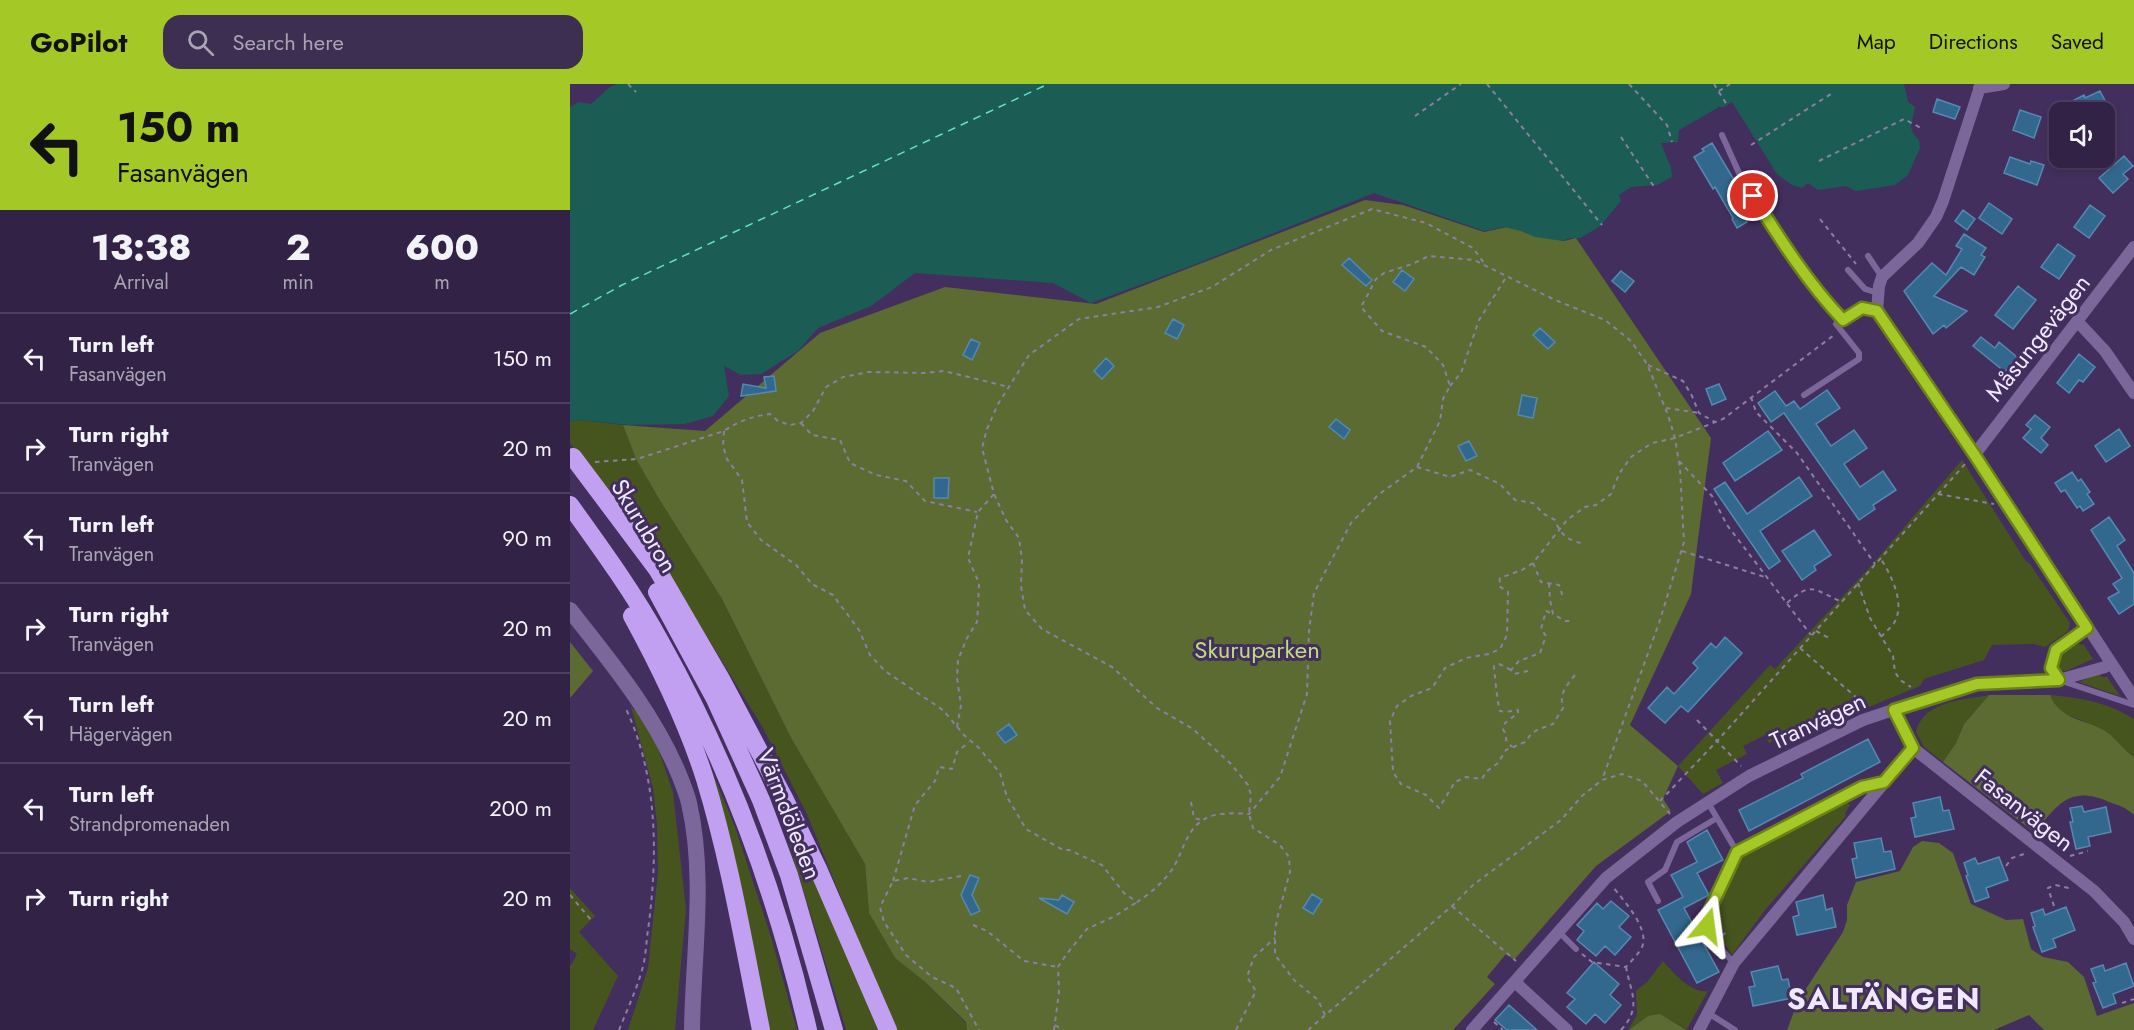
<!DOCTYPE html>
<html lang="en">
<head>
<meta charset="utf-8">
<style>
  :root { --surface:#322346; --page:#3d2f51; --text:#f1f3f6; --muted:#a8a4b3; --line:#4d405f; --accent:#a4c825 }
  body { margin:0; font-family:Jost,sans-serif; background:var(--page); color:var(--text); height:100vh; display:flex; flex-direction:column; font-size:22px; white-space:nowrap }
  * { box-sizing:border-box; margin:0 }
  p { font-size:20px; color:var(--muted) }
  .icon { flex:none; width:33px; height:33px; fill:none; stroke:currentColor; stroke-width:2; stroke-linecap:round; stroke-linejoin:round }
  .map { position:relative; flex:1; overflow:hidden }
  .side { display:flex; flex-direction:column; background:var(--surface); width:570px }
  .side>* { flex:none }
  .top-card { background:#a4c825; color:#111; overflow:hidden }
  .fabs { position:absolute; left:1479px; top:18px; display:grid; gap:12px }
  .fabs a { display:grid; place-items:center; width:66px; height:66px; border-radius:12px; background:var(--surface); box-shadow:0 3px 9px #0003,0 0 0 2px var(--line); font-size:30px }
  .pin { position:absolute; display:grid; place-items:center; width:51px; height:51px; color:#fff; margin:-26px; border:3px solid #fff; border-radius:50%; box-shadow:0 2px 6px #0007 }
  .me { position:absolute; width:66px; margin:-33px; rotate:16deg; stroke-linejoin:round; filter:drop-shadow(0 0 4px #0008) }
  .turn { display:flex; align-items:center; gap:21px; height:126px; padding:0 18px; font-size:27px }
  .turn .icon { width:78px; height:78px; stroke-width:2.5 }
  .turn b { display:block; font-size:42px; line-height:51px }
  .eta { display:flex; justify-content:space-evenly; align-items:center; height:102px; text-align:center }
  .eta b { font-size:36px; font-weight:800; line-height:42px }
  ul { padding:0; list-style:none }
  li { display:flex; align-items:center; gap:18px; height:90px; padding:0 18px; border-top:2px solid var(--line) }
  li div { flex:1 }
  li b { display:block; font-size:22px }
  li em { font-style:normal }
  header { display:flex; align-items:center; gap:36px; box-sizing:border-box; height:84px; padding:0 30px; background:var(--accent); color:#111 }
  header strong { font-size:28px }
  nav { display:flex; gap:33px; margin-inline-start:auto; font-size:21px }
  .search { width:420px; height:54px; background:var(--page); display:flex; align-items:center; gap:15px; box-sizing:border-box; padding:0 21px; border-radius:18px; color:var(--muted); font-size:22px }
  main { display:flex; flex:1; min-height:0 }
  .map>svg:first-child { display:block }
  .green { fill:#46551d }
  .forest { fill:#5b6b32 }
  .water { fill:#1b5d54 }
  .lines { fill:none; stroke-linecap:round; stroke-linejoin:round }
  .ferry { stroke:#65e0cd; stroke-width:1.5; stroke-dasharray:8 6; stroke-linecap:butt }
  .building { fill:#33688e; stroke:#5689b0; stroke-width:1.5 }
  .path { stroke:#8d7ea2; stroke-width:2; stroke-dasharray:4.5 4.5; stroke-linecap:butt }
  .service { stroke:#7c679a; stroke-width:6 }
  .minor { stroke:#7c679a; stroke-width:12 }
  .secondary { stroke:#7c679a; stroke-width:16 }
  .motorway { stroke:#c1a0f1; stroke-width:18 }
  .route-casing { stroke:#6b8218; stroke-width:15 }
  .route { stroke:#a4c825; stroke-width:10 }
  .labels { text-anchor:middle; stroke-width:6; stroke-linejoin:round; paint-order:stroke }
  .street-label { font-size:24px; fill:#f0e8ff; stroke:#432f5d }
  .park-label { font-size:24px; fill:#bfd984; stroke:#432f5d }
  .district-label { font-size:30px; font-weight:bold; letter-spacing:1.5px; fill:#f0e8ff; stroke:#432f5d }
</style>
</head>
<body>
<header>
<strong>GoPilot</strong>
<div class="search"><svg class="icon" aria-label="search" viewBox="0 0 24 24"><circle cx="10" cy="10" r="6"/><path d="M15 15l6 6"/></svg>Search here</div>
<nav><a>Map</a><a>Directions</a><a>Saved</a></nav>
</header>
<main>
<section class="side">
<div class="top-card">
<div class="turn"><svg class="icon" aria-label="left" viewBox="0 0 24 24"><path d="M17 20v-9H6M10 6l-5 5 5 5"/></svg><div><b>150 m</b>Fasanvägen</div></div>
</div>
<div class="eta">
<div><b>13:38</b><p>Arrival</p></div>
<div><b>2</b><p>min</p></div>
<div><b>600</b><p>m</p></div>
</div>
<ul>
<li><svg class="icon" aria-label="left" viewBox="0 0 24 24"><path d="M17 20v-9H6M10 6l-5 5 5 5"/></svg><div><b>Turn left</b><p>Fasanvägen</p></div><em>150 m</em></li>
<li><svg class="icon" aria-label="right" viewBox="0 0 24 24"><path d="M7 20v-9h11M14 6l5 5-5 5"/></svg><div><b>Turn right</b><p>Tranvägen</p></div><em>20 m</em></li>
<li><svg class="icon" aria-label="left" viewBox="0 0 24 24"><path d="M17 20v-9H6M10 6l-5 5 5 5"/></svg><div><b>Turn left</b><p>Tranvägen</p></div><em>90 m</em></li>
<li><svg class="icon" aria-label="right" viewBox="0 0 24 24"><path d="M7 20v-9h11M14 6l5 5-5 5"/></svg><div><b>Turn right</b><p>Tranvägen</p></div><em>20 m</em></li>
<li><svg class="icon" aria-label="left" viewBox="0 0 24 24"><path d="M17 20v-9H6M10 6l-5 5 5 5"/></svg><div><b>Turn left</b><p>Hägervägen</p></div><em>20 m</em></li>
<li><svg class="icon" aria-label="left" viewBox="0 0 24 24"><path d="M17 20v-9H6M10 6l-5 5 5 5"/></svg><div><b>Turn left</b><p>Strandpromenaden</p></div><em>200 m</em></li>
<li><svg class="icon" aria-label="right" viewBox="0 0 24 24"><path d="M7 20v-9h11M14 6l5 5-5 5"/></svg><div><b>Turn right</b></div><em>20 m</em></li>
</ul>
</section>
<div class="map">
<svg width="1564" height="946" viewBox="0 0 1564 946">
  <rect width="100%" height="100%" fill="#432f5d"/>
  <path class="green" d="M10 336 53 341 66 375 89 415 152 515 221 654 295 780 299 829 325 874 355 898 396 939 397 946H325L237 730 193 644 93 481 0 359V338Z
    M1392 376 1455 476 1460 480 1500 539 1498 547 1475 563 1464 560 1422 561 1414 576 1354 595 1350 602 1284 629 1278 619 1199 659 1195 651 1173 662 1177 670 1146 686 1153 699 1133 710 1108 682 1200 581 1205 585 1300 483Z
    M1508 560 1514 561 1523 575 1496 587 1488 586 1486 583C1489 571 1496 562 1508 560Z
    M1530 589 1531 593H1537L1550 612 1509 598Z
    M1419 611 1394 640 1386 659 1373 678 1354 663 1346 648C1353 617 1393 616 1419 611Z
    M1480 611C1512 614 1537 618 1564 635V673C1549 663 1536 650 1521 641 1503 630 1490 635 1480 611Z
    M61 623 75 636 88 664 103 708 116 825 105 946H58L78 884 88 788 87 741 83 704Z
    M124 644 165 743 201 853 227 946H199Z
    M1271 718 1275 720 1278 719 1280 721 1275 729 1276 732 1195 826 1162 871 1142 841 1144 830 1170 771Z
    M210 730 250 808 312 946H276Z
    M0 804 25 832 9 848 48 892 23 946H0V881L2 880 7 870 0 865Z
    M1093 877C1102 888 1122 910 1138 907L1117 945C1081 926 1091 927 1058 946L1067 931 1066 907 1078 897Z"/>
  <path class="forest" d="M795 116 833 121 914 148 937 143 994 157 1006 154 1141 354 1121 510 1060 641 1108 682 1093 715 1101 727 1026 782 944 876 936 870 917 893 925 900 883 946H397L396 938 355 898 325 874 299 829 295 780 221 654 152 515 89 415 66 375 53 341 135 347 250 249 375 203 526 220Z
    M0 558 23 587 0 614Z
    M1419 611H1480C1490 636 1515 635 1535 647 1546 654 1553 666 1564 673V731C1557 724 1548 721 1539 718 1501 701 1487 720 1465 749L1373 678 1386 659 1394 640Z
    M1352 757 1369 759 1383 769 1401 820 1436 836 1453 835 1461 865 1473 873 1498 878 1514 893 1527 932 1564 919V946H1474L1459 931 1424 946H1217L1228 917 1273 848 1277 836V821L1286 798 1330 787 1343 763Z
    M1090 930 1117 946H1059L1078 932Z"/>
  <path class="water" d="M47 0H1334L1338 18 1345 23C1343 39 1336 44 1349 56L1350 64 1338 91 1325 101 1286 107 1276 102 1248 106 1238 99 1232 104 1222 101 1207 90 1162 18 1154 23H1149L1109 46 1108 58 1091 59 1101 84 1102 93 1087 101 1061 103 1049 111 1051 117 1029 143 1010 154H1000L993 157 965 153 951 147 934 143 914 147 804 109 621 182 521 219 483 199 345 189 301 222 248 244 228 267 191 290 171 291 154 282 159 312 143 332 114 340 60 341 10 336 0 338V23L9 18 21 20 40 3Z"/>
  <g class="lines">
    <path class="ferry" d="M0 230 52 201 478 0"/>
  </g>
  <path class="building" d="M1530 7 1541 28H1507L1502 17 1514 11 1515 14Z
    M1367 15 1390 23 1385 35 1363 28Z
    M1450 26 1471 33 1464 54 1443 46Z
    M1142 59 1176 116 1167 122 1177 138 1167 144 1162 135 1163 134 1145 103 1143 105 1124 73 1134 67 1132 65Z
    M1554 72 1563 82 1553 90 1558 95 1543 109 1529 94Z
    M1440 73 1460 80 1461 77 1474 81 1467 101 1434 89Z
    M1419 119 1442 135 1432 150 1409 134Z
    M1520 121 1535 132 1519 154 1504 143Z
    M1393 126 1405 135 1397 146 1385 137Z
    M1394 150 1416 164 1411 171 1415 173 1404 191 1391 183 1364 212 1397 227 1376 244 1374 241 1363 250 1334 207 1362 179 1376 191 1392 165 1386 162Z
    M1488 160 1505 172 1489 195 1471 183Z
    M779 174 802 196 796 202 772 181Z
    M832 186 844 195 835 207 823 198Z
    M1051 187 1064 197 1055 208 1042 197Z
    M1448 202 1466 216 1443 245 1425 231Z
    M603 235 614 241 607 255 595 249Z
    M970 244 985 258 978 265 963 251Z
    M1411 253 1425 264 1429 258 1447 273 1435 288 1403 262Z
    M401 255 410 259 402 276 393 271Z
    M1509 270 1525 283 1513 298 1509 296 1499 309 1487 299Z
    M536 274 544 282 532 295 524 287Z
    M204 292 206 307 171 312 173 300 196 304 194 293Z
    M1149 300 1156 315 1142 321 1136 305Z
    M1257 306 1270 324 1246 340 1261 362 1284 346 1297 364 1274 380 1290 403 1313 387 1326 406 1303 421 1305 425 1289 436 1214 329 1201 338 1188 319 1205 307 1216 322 1224 317 1230 325Z
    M952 311 967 314 963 334 948 331Z
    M1465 331 1480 343 1471 354 1478 361 1471 369 1453 354 1461 345 1456 341Z
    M766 335 780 346 774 355 759 343Z
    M1549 345 1560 362 1536 378 1525 362Z
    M1198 347 1212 366 1165 397 1153 379Z
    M899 357 907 372 896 377 888 362Z
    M1502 388 1508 397 1511 395 1520 408 1517 410 1524 420 1513 427 1510 422 1507 424 1495 406 1491 408 1485 399Z
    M1229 393 1242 412 1190 447 1210 477 1199 485 1144 405 1155 398 1177 430Z
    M364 394H379L378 414H364Z
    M1539 433 1555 456 1547 462 1564 489V520L1549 530 1538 514 1549 508 1543 500 1552 494 1521 446Z
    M1244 446 1261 471 1244 482 1246 486 1232 496 1212 467Z
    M1155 553 1172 569 1118 628 1111 622 1095 639 1078 624 1097 603 1104 610 1128 584 1123 579 1141 559 1146 564Z
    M439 640 447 651 435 659 427 649Z
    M1298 655 1310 678 1179 747 1169 726 1233 694 1231 690Z
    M1370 713 1373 727 1379 726 1384 745 1345 753 1341 734 1346 733 1343 719Z
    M1512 722 1514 728 1536 723 1541 748 1518 753 1520 762 1506 765 1500 738H1503L1500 724Z
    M1137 746 1153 776 1127 789 1139 811 1114 824 1149 888 1127 899 1088 826 1113 813 1101 791 1127 778 1117 758Z
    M1311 754 1314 768 1321 767 1325 785 1286 794 1282 775 1287 774 1284 759Z
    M1429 773 1438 796 1416 804 1419 813 1405 818 1396 792 1398 791 1394 779 1405 774 1408 780Z
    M400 791 409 794 402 811 410 827 401 831 391 811Z
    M742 810 752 816 743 830 733 824Z
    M492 811 504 818 497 830 469 814 489 816Z
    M1253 811 1256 826 1262 824 1266 843 1227 851 1223 833 1229 831 1226 818Z
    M1041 817 1059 832 1049 843 1061 853 1045 871 1035 862 1026 872 1007 856 1014 847 1007 841 1027 819 1033 825Z
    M1496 823 1505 846 1483 855 1486 863 1472 868 1463 843 1465 842 1461 829 1473 825 1475 831Z
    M1024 878 1049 900 1040 911 1051 921 1035 939 1025 930 1016 940 997 923 1005 915 997 909Z
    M1556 879 1564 902 1543 910 1546 919 1533 924 1523 899 1526 898 1521 885 1533 881 1535 887Z
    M1208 882 1212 896 1218 895 1222 914 1183 922 1179 903 1185 902 1181 888Z
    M939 921 967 946H937L925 936Z"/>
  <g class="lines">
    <path class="path" d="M58 0 66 8
      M917 0 1032 141
      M1059 0 1097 41 1102 58
      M1144 0 1157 21
      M1149 7 1160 0
      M845 32 891 0
      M1051 53 1085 104
      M1181 61 1264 8
      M1249 77 1334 35 1351 44
      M1250 135 1286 180
      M1078 281 1113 297 1122 312 1129 329 1145 338
      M880 302 891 289 909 236 937 192
      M1181 313 1186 328 1227 369 1305 480
      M1096 324 1129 329
      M231 339 242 351 270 356 280 379 306 391 336 397 355 417 407 428
      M154 347 153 362 157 375 172 396 177 438 191 456 226 481 242 500 263 511 289 546 300 571 315 587 373 626 394 651 408 663 430 689 437 713 456 745 493 766H499L532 781 554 809 567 818C580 810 592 799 601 787 613 770 615 747 633 736 644 728 665 729 679 730L710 693 737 610 739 547 744 509 781 439 808 411 847 383 870 337 873 315 880 302 873 281 856 263 812 247 791 223 806 195 814 189 842 180 859 172 904 176 985 216 1035 236 1061 257 1077 280 1098 331 1105 354 1110 385 1114 458 1089 539 1032 696
      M1109 377 1142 412 1157 441 1241 551
      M25 378 67 375 154 347C169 337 183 332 200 330L208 337 220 341 231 339 243 327 256 303 273 293 299 288 354 289 374 287 439 303
      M847 383 880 393 900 386 930 400 945 416 963 419 974 430 985 436C991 452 999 457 1015 460
      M1368 410 1424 420
      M1112 467 1198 494
      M963 479 971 498 989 501 992 510 991 516
      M979 499 980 516 983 530 995 537H1001
      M1288 499 1300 534 1323 572 1325 588 1330 596 1341 603
      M1217 519C1242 497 1242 505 1272 518
      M1246 547 1259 554
      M1311 553C1315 548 1321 544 1324 539 1336 520 1321 491 1311 475
      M1230 564 1288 615 1287 624
      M941 586 929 580 924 582C924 586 928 624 930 627L935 628 948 626V629L935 639 933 645 936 651V656L942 663
      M958 587 944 590 941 586 949 577 970 569 976 552 971 545 976 527 983 530
      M1005 591C996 602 989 610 993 624L983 640 969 645 962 649 955 658 936 666 928 679 916 688 912 695 896 693 885 698 869 724 856 711 831 700 823 688 820 637 827 622 841 612 862 604 875 584 896 574 919 570 930 565 937 551 938 508 929 502 930 494 952 486 963 479 997 436 1015 423 1026 421 1041 410 1049 390 1061 373 1082 359 1105 354 1153 335 1264 251
      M1127 636 1171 682
      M387 643 391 621 387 594 388 576 397 554 407 538 408 524 409 499 398 474 408 428 424 410
      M1090 717 1148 656 1396 379
      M621 718 624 734 632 736
      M1500 772 1518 767
      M1436 782 1442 774 1457 769
      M391 792 358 798 338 794 323 797 310 823 314 838 336 871 362 893 386 904 409 946
      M323 797 345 721 365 697 369 683 382 685 387 668 399 658
      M0 811 21 836
      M882 822 946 877
      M1484 822 1478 804 1485 801 1499 804
      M403 841 417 847 454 877 488 883
      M1152 852 1158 846
      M1012 870 1022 878 1056 883C1061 877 1068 871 1072 863 1080 845 1054 817 1043 803
      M1552 919 1564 915
      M755 931 748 916 724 896 705 871V846L708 831 720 788 719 773 710 761 683 744 679 730 681 711 678 701 661 680 623 645 587 624 542 583 472 545 455 526 451 502 452 475 449 454 436 436 424 410 412 364 417 345 428 320 459 271 509 235 588 223 642 203 701 166 802 125 856 139 903 164 914 179
      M924 938 933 946
      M485 941 493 946
      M49 946C57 926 66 907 72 886 76 873 76 859 78 846 88 773 88 693 56 625
      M484 946 489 908 488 883 496 871 517 845 545 832 567 818
      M666 946 686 907 677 893 684 873 705 854
      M738 946 882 822 903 801 991 736 1012 712 1032 696 1052 690 1072 697 1100 730
      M1051 946C1072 923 1061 910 1056 883"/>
    <path class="service" d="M1152 51 1173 98 1192 127 1223 173 1259 221 1273 235
      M1298 172 1312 193
      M1278 186 1295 205 1308 209
      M1234 311 1289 275V269L1266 240C1283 228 1285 223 1307 227
      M1492 597 1564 621
      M1137 717 1167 768
      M1088 817 1078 798 1095 786 1107 758 1147 734
      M989 848 1006 865
      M1164 879C1151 865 1137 852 1137 832L1167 768 1292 703 1311 699
      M1138 929 1165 946"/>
    <path class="minor" d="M1411 0 1373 117 1366 133 1348 159 1312 193 1309 202 1307 227 1405 370 1564 614
      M1409 4 1434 0
      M1507 237 1535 267 1564 309
      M1405 370 1564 163
      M1489 596 1481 584 1486 566 1517 544
      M1324 626 1343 664 1524 807 1554 838 1564 855
      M945 898 997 946
      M902 946 1036 794 1107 738 1179 692 1293 636 1350 617 1407 600 1489 596 1535 583 1541 579
      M1129 946 1164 879 1343 664"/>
    <path class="secondary" d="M0 526C41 578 85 631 110 693 113 701 117 710 119 719 136 793 123 871 122 946"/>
    <path class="motorway" d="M3 373 87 485 151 595 214 714 249 787 318 946
      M0 421C31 464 65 511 90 557 158 678 207 811 238 946
      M87 508 145 615 191 716 219 791 264 946
      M62 532C91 585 117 638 135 695 160 777 174 862 191 946"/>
  </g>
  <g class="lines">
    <g class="route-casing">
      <path id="route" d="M1137 842V832L1167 768 1292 703 1314 698 1343 664 1324 626 1407 600 1489 596 1481 584 1486 566 1517 544 1404 370 1307 227 1292 224 1273 236C1238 199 1210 155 1183 112"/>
    </g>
    <use href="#route" class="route"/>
  </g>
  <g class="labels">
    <g class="street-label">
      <text transform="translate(1468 254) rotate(-52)" y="8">Måsungevägen</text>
      <text transform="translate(74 442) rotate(59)" y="8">Skurubron</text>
      <text transform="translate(1248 637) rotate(-25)" y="8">Tranvägen</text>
      <text transform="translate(1454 726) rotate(38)" y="8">Fasanvägen</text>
      <text transform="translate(219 730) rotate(69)" y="8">Värmdöleden</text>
    </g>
    <g class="park-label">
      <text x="687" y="574">Skuruparken</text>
    </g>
    <g class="district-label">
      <text x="1314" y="925">SALTÄNGEN</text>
    </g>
  </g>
</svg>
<div class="fabs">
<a><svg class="icon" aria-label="sound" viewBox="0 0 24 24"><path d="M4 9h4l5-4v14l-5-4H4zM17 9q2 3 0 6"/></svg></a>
</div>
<div class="pin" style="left:1183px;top:112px;background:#d93025"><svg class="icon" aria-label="arrive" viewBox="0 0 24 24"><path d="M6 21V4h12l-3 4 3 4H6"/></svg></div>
<svg class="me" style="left:1137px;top:842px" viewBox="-20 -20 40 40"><path d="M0-17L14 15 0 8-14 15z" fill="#a4c825" stroke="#fff" stroke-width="4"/></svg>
</div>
</main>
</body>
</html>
